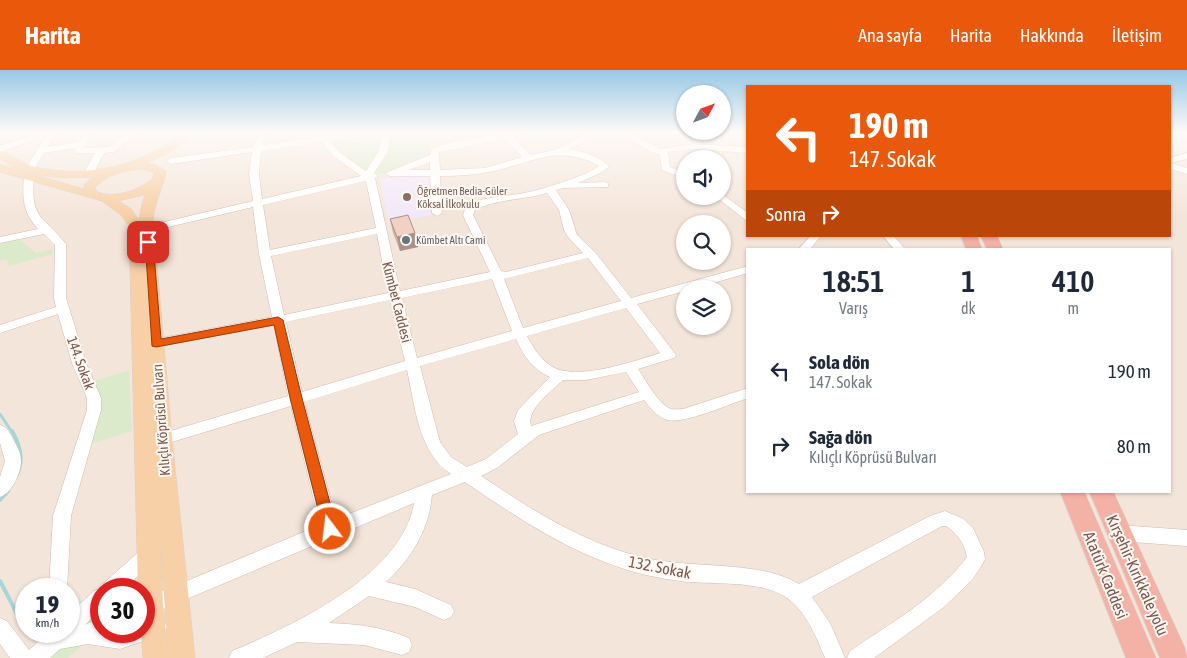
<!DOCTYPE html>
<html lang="tr">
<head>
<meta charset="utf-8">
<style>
  :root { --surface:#fff; --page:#f6f6f7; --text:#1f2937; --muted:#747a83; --accent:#ea580c }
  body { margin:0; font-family:"Asap Condensed",sans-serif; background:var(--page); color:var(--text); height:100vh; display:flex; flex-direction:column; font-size:19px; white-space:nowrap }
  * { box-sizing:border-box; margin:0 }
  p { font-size:16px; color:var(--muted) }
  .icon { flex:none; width:28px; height:28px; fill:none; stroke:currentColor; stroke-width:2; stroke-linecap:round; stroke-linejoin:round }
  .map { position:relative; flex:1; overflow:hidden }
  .panel { position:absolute; left:746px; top:178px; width:425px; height:245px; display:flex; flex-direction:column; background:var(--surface); border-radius:0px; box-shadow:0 1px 4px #0004 }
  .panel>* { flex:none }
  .top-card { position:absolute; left:746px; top:15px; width:425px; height:152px; border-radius:0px; box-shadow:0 1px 4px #0004; background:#ea580c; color:#fff; overflow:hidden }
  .needle { width:32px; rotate:49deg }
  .fabs { position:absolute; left:676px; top:15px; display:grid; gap:10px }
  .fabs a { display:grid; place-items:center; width:55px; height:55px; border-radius:50%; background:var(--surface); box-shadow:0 1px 4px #0004; font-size:25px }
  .speed { position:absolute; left:15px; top:508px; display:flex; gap:10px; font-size:25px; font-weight:700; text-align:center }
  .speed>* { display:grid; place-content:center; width:65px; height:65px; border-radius:50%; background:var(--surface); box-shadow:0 1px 4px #0004; line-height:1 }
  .speed small { font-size:12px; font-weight:400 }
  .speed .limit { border:8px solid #d22; background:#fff; color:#111 }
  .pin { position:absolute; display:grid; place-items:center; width:42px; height:42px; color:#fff; margin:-21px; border-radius:10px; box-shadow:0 2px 8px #0006 }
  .me { position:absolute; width:55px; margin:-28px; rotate:345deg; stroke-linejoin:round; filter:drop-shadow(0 0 4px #0008) }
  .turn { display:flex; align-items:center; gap:18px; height:105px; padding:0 20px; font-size:22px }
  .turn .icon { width:65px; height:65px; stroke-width:2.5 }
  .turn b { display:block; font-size:35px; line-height:42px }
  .then { display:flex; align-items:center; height:48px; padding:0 20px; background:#0003; gap:10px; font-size:19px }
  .eta { display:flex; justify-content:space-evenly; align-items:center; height:85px; text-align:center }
  .eta b { font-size:30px; font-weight:600; line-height:35px }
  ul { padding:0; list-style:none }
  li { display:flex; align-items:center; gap:15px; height:75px; padding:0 20px }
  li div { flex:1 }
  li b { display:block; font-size:19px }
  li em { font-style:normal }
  header { display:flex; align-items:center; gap:30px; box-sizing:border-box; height:70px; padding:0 25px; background:var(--accent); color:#fff }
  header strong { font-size:24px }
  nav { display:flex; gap:28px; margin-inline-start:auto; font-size:18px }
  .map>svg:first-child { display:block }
  .residential { fill:#f4e5da; fill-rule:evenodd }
  .education { fill:#f1e8f9 }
  .green { fill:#dbeaca }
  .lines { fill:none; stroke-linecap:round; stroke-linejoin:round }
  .stream-far1 { stroke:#a7d6d8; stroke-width:3 }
  .stream { stroke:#a7d6d8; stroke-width:4 }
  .minor-casing { stroke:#cfbab1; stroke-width:1 }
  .major-casing { stroke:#d9d0ce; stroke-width:1 }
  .highway-casing { stroke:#d9d0ce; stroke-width:1 }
  .minor { fill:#fff; fill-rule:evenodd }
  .major { fill:#f7d0a8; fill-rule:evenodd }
  .highway { fill:#f4b1a6; fill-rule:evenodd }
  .wall { fill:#cfb4a9 }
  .shaded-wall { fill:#a99289 }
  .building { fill:#f1d1c4; stroke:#a99289 }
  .route { fill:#ea580c; stroke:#983908 }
  .education-dot { fill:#8d6e63; stroke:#fef8f3; stroke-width:2 }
  .worship-dot { fill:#6b7280; stroke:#fef8f3; stroke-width:2 }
  .labels { text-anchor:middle; stroke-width:4; stroke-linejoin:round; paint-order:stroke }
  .far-education-label { font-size:11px; fill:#785e54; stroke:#fef8f3; text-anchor:start }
  .far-worship-label { font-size:11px; fill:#5b616d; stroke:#fef8f3; text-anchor:start }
  .street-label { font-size:14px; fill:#78584f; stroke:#fef8f3 }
  .near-street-label { font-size:16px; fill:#78584f; stroke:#fef8f3 }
</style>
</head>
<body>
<header>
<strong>Harita</strong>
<nav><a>Ana sayfa</a><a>Harita</a><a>Hakkında</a><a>İletişim</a></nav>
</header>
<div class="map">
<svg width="1187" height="588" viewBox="0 0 1187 588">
  <rect width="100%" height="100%" fill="#fcf4ec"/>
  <path class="residential" d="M0 63H747L748 166H1170V63H1187V588H0ZM685 89H722V126H685ZM685 154H722V191H685ZM748 179H1170V421H748ZM685 219H722V256H685ZM26 519H69V561H26ZM101 519H144V561H101Z"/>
  <path class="education" d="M431 104V145L388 153 380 109Z"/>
  <path class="green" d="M331 63H436L430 73V85C415 91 383 109 367 102 359 98 351 91 345 85 337 79 330 73 331 63Z
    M20 170 36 183 52 179 53 184 9 196 7 189 0 191V173Z
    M129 300 132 361 91 374 102 333 94 311Z
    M101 536V558L68 588H43Z"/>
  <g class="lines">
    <path class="stream-far1" d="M0 344 12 362"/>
    <path class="stream" d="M12 361C20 375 24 389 17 405
      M0 430 8 421
      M0 511 25 559"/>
    <g class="minor-casing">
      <path id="minor" d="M39 63H56L48 77 78 72 85 63H93L83 78 109 77 128 63H137L114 82 104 83 93 104 88 107 83 104 95 83H77L74 78 44 83 34 100H28L26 98 46 66 0 82V76Z
        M259 63H267L263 75 320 67 319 63H327L328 66 370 63 366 66 330 71 339 82 366 101 378 82 382 64 390 63 388 82 374 103 378 106 375 108 400 221 490 202 463 145 466 136C483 127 501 127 519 124 540 120 582 108 599 96 560 74 533 92 494 101 476 105 458 106 440 106L442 143 437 146 432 143 430 106H390L385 103 430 85 431 79C460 68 496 63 527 63L514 67 530 85 555 80 589 63H600L569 79C582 82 601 86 609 97L602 102 578 113 605 112 608 113V117L563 118 556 120 569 140 577 165 595 182 631 228 748 196V203L692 219H685V221L637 234 676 285 674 288 638 299C645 309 659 335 671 339 674 340 679 339 683 339L748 318V328C730 334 684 354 668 350 657 347 651 339 644 330L539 365 497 398 481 406C532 440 584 474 646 488 692 499 760 490 799 514L930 446 945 441 964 449 973 458 984 482 985 489 982 495 972 510 944 537 874 588H847L850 581C891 553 936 528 967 487 964 473 958 464 946 456H942L812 527 830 553 845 588H825C816 566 805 539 784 526 760 511 714 514 687 512 673 510 659 508 646 505 577 488 522 451 465 412L432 425C429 460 411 489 386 512L415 519 451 535 454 541 451 547 444 550 415 537 369 526 329 553C357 554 383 557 409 568L412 575 409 582 402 585 364 575 297 572 263 588H229L232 581C294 555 402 505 414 433L144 547V529L320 455 291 336 162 375 157 373 154 369 157 365 288 326 274 255 156 277 151 276 149 273 151 270 156 269 272 247 259 184 253 137 147 162 142 159 143 157 253 131 249 104 252 82 171 94 166 91 171 88 253 77ZM506 69 522 87 485 98 440 100 439 82ZM322 72 333 86 361 106 262 129 259 104 261 81ZM430 92V100H409ZM366 111 376 158 270 180 263 135ZM547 123 559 140 564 160 568 167 583 183 506 202 501 201 473 145 475 140C496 129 524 130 547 123ZM377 164 388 223 284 245 271 186ZM588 188 621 231 523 258 504 209ZM492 209 512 261 417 288 402 228ZM390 230 405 291 302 322 286 252ZM626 238 660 283C635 291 575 312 551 296 540 289 533 277 527 266ZM516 269C523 285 533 300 550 307L518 340 514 351 518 364 486 389 467 397 451 387 440 372 420 296ZM407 300C415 335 418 383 451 404L336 449 304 332ZM626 302 639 322 531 356C526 339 552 321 563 310H586Z
        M621 63H631L660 79 693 74 748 77V83L693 79 668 82 670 97 685 103V109L662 100 660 85 649 81Z
        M1187 83V89L1171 93 1187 98V104L1170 99V88Z
        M29 104 34 107C30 150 43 145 66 174V228L86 293 101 328V340L71 446 67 519H49L53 446 87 340V328L72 293 58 244 0 263V255L56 237 54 228 55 175 44 164 0 173V167L38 159C23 143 22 128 24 107Z
        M722 124 748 143V152L715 126H722Z
        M810 166H821L810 179H799Z
        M883 166H894L905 179H894Z
        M0 355C7 357 10 363 13 369 17 376 21 383 21 391 21 403 12 423 0 427V407L5 391 0 373Z
        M1119 455 1187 460V476L1119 471 1113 468 1110 463 1113 458Z
        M150 475 156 477 159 483 156 489 124 519H101V539L85 555 95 550 101 553V561H144V552L157 547 164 550 167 557 164 564 120 579 88 574 60 579 50 588H10L0 574V548L7 551 29 580 50 561H69V544L94 521 102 518 104 513 144 477Z"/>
    </g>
    <g class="major-casing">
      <path id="major" d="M180 63H192L170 82 146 93 156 95 166 101C164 116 155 131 153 149L172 369 195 588H169L159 463 163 535 169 588H143L141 561H144V519H138L129 156 121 145 102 131 0 102V94L83 119 85 114 92 107C61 109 27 108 0 89V81C12 84 22 94 35 97 76 107 127 99 162 77 169 74 174 68 180 63ZM143 99 154 103 153 108C141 120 111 130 96 121L95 117C108 104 125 100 143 99ZM145 125 142 134 139 150 131 139 119 131Z"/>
    </g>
    <g class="highway-casing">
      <path id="highway" d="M961 166H977L982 179H966Z
        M981 166H997L1003 179H987Z
        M1060 421H1084L1156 588H1126Z
        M1089 421H1113L1185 578 1187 588H1160Z"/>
    </g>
    <use href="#minor" class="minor"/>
    <use href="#major" class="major"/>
    <use href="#highway" class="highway"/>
  </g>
  <path class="wall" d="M390 149 418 177 400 181 393 163Z"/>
  <path class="shaded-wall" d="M415 163 418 177 400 181 397 167Z"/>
  <path class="building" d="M408 145 415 163 397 167 390 149Z"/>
  <linearGradient id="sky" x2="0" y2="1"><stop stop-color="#98c8e7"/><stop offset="0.43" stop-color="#fefaf6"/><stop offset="1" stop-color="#fefaf6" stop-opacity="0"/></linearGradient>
  <rect width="1187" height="145" fill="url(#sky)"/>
  <path class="route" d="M145 170H151L153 172 161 269 278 247 283 250 302 328 337 459 335 463 330 465 325 463 323 459 290 328 274 255 156 277 152 276Z"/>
  <circle class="education-dot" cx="407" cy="127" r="5"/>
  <circle class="worship-dot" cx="406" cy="170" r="5"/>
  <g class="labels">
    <g class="far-education-label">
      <text x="417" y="125">Öğretmen Bedia-Güler<tspan x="417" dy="13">Köksal İlkokulu</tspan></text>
    </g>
    <g class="far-worship-label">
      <text x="416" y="174">Kümbet Altı Cami</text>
    </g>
    <g class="street-label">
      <text transform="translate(397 232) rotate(76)" y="5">Kümbet Caddesi</text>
      <text transform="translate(81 293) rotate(70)" y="5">144. Sokak</text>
      <text transform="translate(161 350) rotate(-94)" y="5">Kılıçlı Köprüsü Bulvarı</text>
    </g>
    <g class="near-street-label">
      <text transform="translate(660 497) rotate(11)" y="6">132. Sokak</text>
      <text transform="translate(1106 505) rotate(68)" y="6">Atatürk Caddesi</text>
      <text transform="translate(1138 505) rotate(66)" y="6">Kırşehir-Kırıkkale yolu</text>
    </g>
  </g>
</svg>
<div class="fabs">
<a><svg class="needle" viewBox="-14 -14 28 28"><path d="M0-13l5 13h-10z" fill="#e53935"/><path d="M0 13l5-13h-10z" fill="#747a83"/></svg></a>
<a><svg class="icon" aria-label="sound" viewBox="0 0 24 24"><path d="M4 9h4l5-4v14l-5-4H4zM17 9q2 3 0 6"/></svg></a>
<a><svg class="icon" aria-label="search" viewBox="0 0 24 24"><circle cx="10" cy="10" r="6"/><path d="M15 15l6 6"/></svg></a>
<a><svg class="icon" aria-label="layers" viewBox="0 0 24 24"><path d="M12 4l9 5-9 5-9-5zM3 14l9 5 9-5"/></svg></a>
</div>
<div class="speed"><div>19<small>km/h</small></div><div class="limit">30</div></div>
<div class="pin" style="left:148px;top:172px;background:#d93025"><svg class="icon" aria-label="arrive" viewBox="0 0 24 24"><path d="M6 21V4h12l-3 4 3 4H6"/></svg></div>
<svg class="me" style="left:330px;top:459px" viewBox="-20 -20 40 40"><circle r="17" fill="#ea580c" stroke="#fff" stroke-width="3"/><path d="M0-11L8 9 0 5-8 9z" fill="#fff"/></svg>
<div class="top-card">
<div class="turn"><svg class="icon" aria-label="left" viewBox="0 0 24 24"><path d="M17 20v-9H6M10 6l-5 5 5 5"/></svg><div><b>190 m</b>147. Sokak</div></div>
<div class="then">Sonra<svg class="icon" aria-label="right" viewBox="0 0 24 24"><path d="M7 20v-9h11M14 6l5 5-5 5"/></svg></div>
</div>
<section class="panel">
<div class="eta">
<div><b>18:51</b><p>Varış</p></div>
<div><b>1</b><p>dk</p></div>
<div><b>410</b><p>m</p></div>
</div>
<ul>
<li><svg class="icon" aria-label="left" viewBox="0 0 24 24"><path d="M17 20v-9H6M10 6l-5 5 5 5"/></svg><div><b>Sola dön</b><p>147. Sokak</p></div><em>190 m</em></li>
<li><svg class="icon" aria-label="right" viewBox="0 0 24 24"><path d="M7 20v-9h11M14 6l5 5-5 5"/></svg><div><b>Sağa dön</b><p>Kılıçlı Köprüsü Bulvarı</p></div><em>80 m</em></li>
</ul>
</section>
</div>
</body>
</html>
